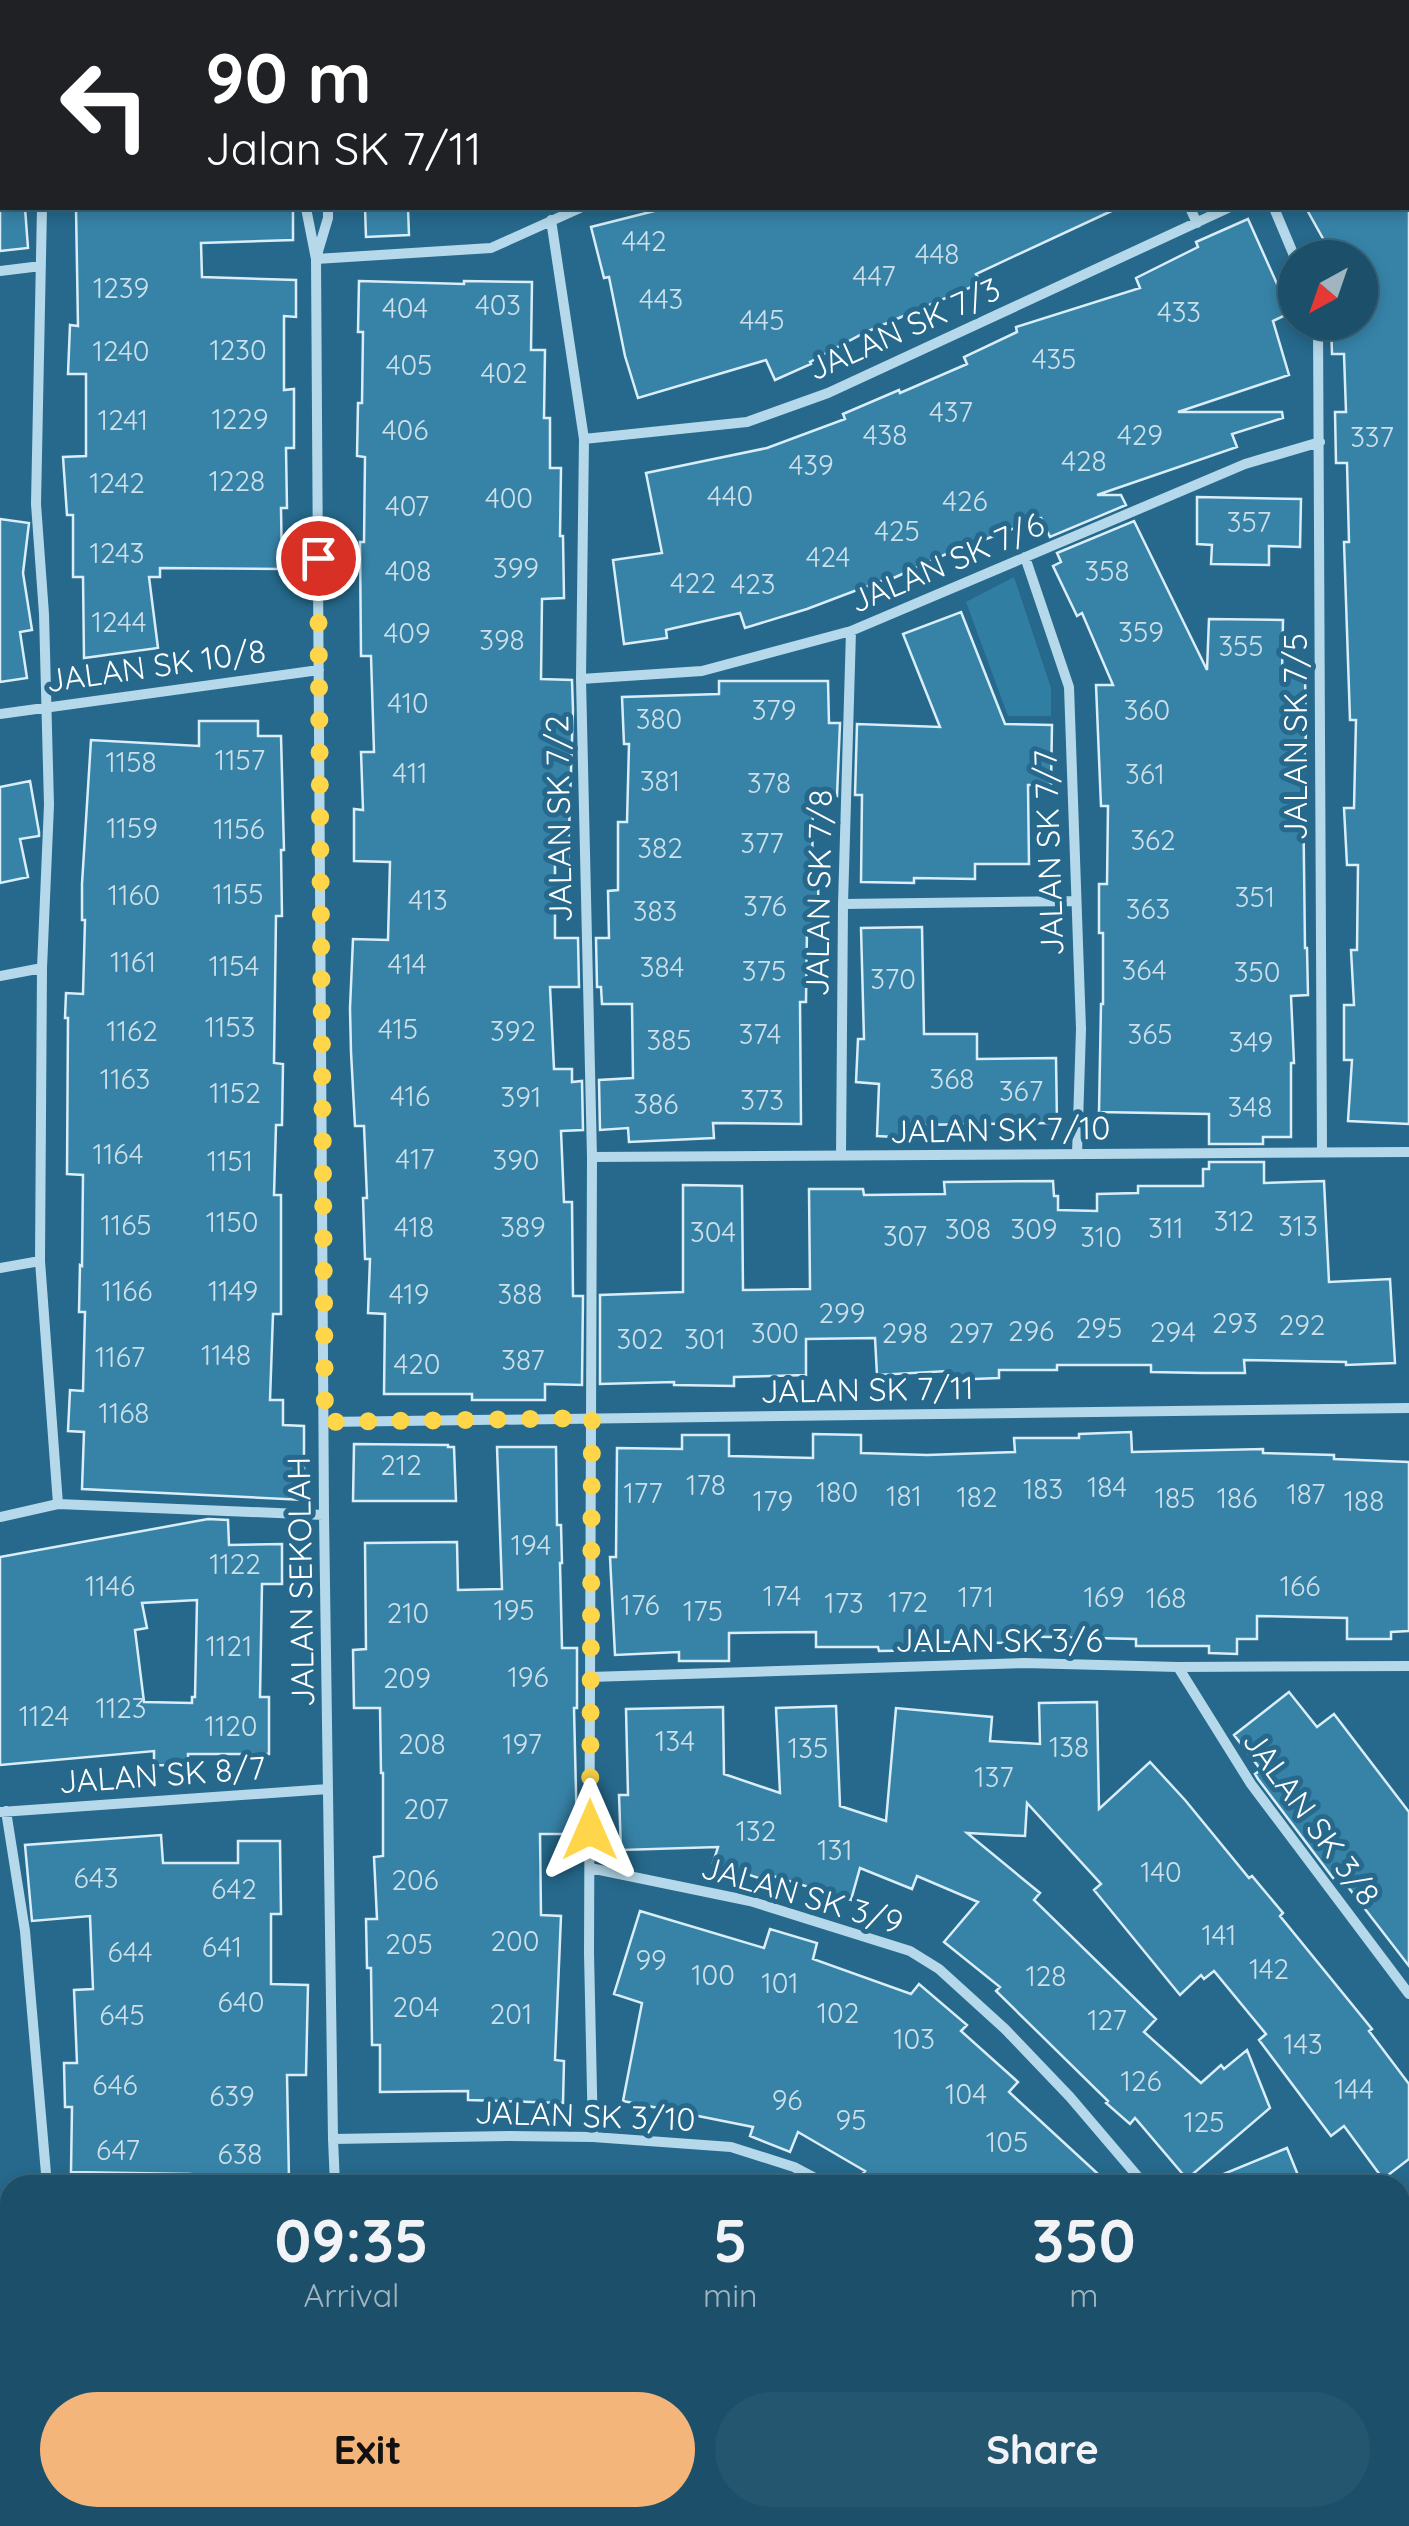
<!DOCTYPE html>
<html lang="en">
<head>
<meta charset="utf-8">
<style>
  :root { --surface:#1c4f69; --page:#25566f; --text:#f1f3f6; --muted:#a0b5c0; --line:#3a667d; --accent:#f3b57a }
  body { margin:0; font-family:Quicksand,sans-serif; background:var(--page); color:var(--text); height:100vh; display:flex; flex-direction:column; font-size:38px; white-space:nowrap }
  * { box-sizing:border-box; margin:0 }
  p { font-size:32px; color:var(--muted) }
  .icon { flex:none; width:55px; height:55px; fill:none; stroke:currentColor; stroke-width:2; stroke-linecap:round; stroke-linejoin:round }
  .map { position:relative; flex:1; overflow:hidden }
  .details { position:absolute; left:0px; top:2175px; width:1410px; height:352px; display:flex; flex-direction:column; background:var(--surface); border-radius:30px 30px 0 0; box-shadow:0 5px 15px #0003,0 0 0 2px var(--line) }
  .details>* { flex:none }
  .guide { position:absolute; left:0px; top:0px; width:1410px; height:210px; box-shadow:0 5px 15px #0003,0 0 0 2px var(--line); background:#202124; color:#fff; overflow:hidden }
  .needle { width:65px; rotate:220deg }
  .buttons { position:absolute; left:1278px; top:240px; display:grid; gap:20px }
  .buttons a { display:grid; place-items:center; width:100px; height:100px; border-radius:50%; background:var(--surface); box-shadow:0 5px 15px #0003,0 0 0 2px var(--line); font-size:50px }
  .pin { position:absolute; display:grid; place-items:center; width:85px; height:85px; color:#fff; margin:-42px; border:5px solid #fff; border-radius:50%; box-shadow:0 2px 10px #0007 }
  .me { position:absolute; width:110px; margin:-55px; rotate:0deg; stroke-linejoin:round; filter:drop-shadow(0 0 8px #0008) }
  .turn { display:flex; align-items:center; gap:35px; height:210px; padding:0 40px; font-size:45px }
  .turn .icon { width:130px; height:130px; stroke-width:2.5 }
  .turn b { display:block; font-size:70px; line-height:85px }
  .eta { display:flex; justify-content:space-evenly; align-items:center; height:170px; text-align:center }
  .eta b { font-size:60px; font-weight:800; line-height:70px }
  .action { display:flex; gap:20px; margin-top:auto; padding:20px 40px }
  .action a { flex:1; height:115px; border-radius:60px; background:var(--accent); color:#111; font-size:40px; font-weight:800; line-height:115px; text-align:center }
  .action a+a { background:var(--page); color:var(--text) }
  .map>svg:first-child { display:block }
  .green { fill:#317ea3 }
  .building { fill:#3783a8; stroke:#d9eef8; stroke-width:2.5; fill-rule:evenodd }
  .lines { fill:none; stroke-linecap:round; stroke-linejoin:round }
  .street { stroke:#b5d9ea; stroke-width:10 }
  .route { stroke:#ffd54a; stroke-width:18; stroke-dasharray:0 32.4 }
  .labels { text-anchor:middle; stroke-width:10; stroke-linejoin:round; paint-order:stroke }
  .number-label { font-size:28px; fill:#cde0e9 }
  .street-label { font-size:32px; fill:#fff; stroke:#26698c }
</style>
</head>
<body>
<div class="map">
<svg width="1409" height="2526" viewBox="0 0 1409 2526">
  <rect width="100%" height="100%" fill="#26698c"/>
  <path class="green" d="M1014 577 1051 688V716H1008L966 602Z
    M576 2518H705L708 2526H578Z"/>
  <path class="building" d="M0 208H25L28 248 0 251Z
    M76 208H293V240L201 243 202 277 296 280V317L284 316V390L294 389V448H286L287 508H281L282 569 160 568V577H149L158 648 84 658 83 577H73V515H67L63 457 86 456V374H68L70 325 78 326Z
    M365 208H408L409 235 366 237Z
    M666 208H1118L976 274 981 283 864 333 810 362 811 364 775 380 766 360 638 398 625 356 609 277 604 278 591 227Z
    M1306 208H1409V1124L1348 1121 1352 1060H1344V1005H1354L1351 950H1357L1358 865H1347L1344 808H1354L1356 720H1350L1344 542H1349L1347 463H1336L1335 412H1346L1344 354H1332L1331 322H1360V258H1326V244Z
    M1248 219 1290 313 1273 321 1289 375 1178 412H1282L1283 418 1232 434 1237 447 1097 495H1121L1126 505 1050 537 1041 518 955 551V550L887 581 886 579 807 609 745 628 740 613 666 630 667 638 624 644 613 560 662 553 646 473 767 448 845 419 843 414 899 390 900 393 967 364 964 357 1017 332 1016 327 1140 288 1136 278 1198 247 1196 242Z
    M359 281 464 284V281L532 282 531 350H545L544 418H550V468H561L560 536H563L564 598 542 599 541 679 572 680 573 710 568 862 555 861V938H578L579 987H550L554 1069H572V1082L582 1081 583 1130 561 1131 564 1202H572L573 1296H583L582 1385 545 1384V1400H472V1394H384L385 1314 368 1313 370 1259H365L363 1198H367L364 1126H355L351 1052 350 1008 353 939 388 940 390 862 354 861V809L363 810 361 752H374L371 656H361L360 542H364L365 457 357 456 358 403H362L363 332H358Z
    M1197 497 1301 499 1300 547 1269 546V565L1211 564 1212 545 1197 544Z
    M0 519 29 523 23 573 32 630 20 632 27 678 0 682Z
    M1134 521 1207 670 1209 619 1283 620 1282 676H1305L1306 733 1303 782 1305 948H1307L1308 995 1291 996 1294 1063H1291V1137H1263V1144H1209V1114L1099 1112 1101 1004H1103V933H1099V884H1107L1108 806H1101L1096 685H1113L1082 613 1077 616 1053 566 1061 562 1057 553Z
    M961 612 1005 724 1052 725 1051 785H1028L1029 864H975V879L914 878V883L861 882 862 795H855L857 724 940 727 903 634Z
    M719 681H828L829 723H840L837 796H813L812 882H818L819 929H807L806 1002H800L801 1124 713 1123 714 1138 629 1142 628 1128 600 1130 599 1080 633 1078 632 1004H602L601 987H597L596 938H609L608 891 618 890V822H627L629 744H624L622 697 719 694Z
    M199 721H258V736H281L284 850H281L282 916H276L274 1063 283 1064 282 1125H276L274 1195H281V1314H273L270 1400H283V1425L304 1426V1500L82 1489 84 1432 68 1431 70 1390 83 1391 85 1312H79L80 1265 82 1266 83 1175 67 1174 68 1018H65L66 993 83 994 85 920H82V884L91 740 199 746Z
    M30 781 39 832V836L20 839 28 877 0 883V787Z
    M922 927 924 1034H977V1059L1056 1058 1057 1123 914 1125 913 1138 877 1136 879 1084 856 1082 858 1039H864L861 928Z
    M1209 1162H1264V1183L1324 1181 1329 1282 1390 1279 1395 1363 1346 1365V1362L1244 1360 1245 1373H1203L1151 1372V1365H1057V1370H999V1378L949 1380 948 1371 877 1375 875 1338 806 1339V1375L734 1377V1386L674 1385V1382L600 1384V1295L683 1292V1185L742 1186 743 1290 810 1289 809 1189H863L864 1195 945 1194 944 1182 1053 1181 1054 1196H1058V1210L1097 1211V1194L1138 1193V1186H1203V1169H1209Z
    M1131 1432 1132 1452 1263 1449V1453L1334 1455V1459L1409 1462V1631L1391 1632V1639H1347V1618L1257 1616V1639H1237V1654L1209 1653V1646H1136V1639L1006 1636V1643L940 1642V1650L879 1651 878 1647H816V1632L729 1633V1661H679V1652L615 1655 610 1557H616L617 1448 682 1449V1435H729V1456L813 1458V1434L861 1435V1453L927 1455 1015 1452 1014 1438H1079V1434Z
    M354 1444 448 1445V1447H454L456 1501H353Z
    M497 1447H556L557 1525H561L562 1563H560L562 1648H577V1708H574L577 1834H540L541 1915 561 1916 555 2060 564 2061 563 2103 468 2100V2091L380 2092V2045H372L371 1968H367L366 1919H377L374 1857 383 1856V1773H381L380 1708H354L353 1650 366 1649 365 1543 457 1542 458 1590 502 1589Z
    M208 1519 228 1520 229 1545 282 1544V1584H262L260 1697H269V1754H188V1766L154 1765V1751L0 1765V1557ZM197 1600 195 1697H192V1703L144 1702 135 1630 147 1628 142 1603Z
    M1289 1692 1317 1727 1334 1714 1409 1812V1966L1338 1874 1333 1878 1258 1779 1255 1774 1261 1770 1234 1735Z
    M1097 1702 1099 1809 1150 1762 1185 1800 1249 1878 1252 1876 1283 1913 1280 1916 1372 2029 1369 2031 1409 2084V2159L1383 2179 1344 2126 1331 2136 1259 2040 1266 2034 1214 1971 1204 1979 1201 1975 1180 1995 1094 1890 1101 1884 1027 1803 1025 1836 967 1833 1040 1893 1034 1900 1156 2019 1144 2032 1201 2083 1221 2065 1224 2069 1247 2050 1270 2108 1187 2179 1135 2118 1130 2124 1106 2103 1108 2101 996 1991 1000 1987 944 1942 978 1902 917 1876 912 1889 860 1868 851 1900 773 1876 771 1882 713 1863 718 1847 621 1850 619 1795H628L626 1709 723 1707 724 1774 780 1793 776 1708 836 1706 840 1806 886 1821 896 1708 992 1717 990 1741 1040 1744 1039 1703Z
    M161 1835 163 1863H238V1841H280L281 1914H271V1984L308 1985 306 2075H287L289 2179H190V2174L71 2172 72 2107H65L64 2063H77L74 1990 93 1989 90 1916 32 1921 25 1845Z
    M640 1911 764 1948 770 1929 817 1943 813 1959 911 1994 919 1984 967 2025 961 2031 1018 2082 1009 2092 1110 2185H854L865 2171 798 2132 790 2152 750 2136 753 2127 623 2101 642 2003 614 1994Z
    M1287 2148 1302 2185H1199V2184Z"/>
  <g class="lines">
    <path class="street" d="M1093 0 1094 2
      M46 2V0
      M306 2V0
      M335 2V0
      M1030 2 1035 0
      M1408 117H1409
      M42 208 36 504 44 614 49 805 42 968 40 1261 58 1504
      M306 208 316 259 324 1515 333 2139 335 2185
      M1190 208 1197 223
      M1274 208 1295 258
      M551 220 584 439 581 679 592 1157 589 1953 593 2137
      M316 258 328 218V208
      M316 259 491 248 580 208
      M0 271 41 266
      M1318 322 1322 1152
      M584 439 747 422 828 393 1228 208
      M1025 557 1069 687 1081 1029 1077 1154
      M581 679 702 671 851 631 1245 464 1320 442
      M0 714 319 670
      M843 904 1076 901
      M0 976 42 968
      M841 1156 843 904 851 631
      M592 1157 1409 1152
      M0 1268 40 1261
      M325 1422 1409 1408
      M0 1517 58 1504 324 1515
      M1178 1667 1251 1784 1409 1994
      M590 1677 1024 1663 1178 1667 1409 1666
      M6 1811 25 1931 47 2185
      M1 1812 328 1789
      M590 1868 750 1901 910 1951 939 1969 1005 2029 1070 2097 1145 2185
      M333 2139 509 2136 593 2137 731 2147 794 2167 828 2185
      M54 2526V2518
      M343 2526V2518
      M956 2526 957 2518
      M1236 2526V2518"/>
  </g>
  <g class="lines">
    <path class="route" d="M318 558 325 1422 592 1418 590 1830"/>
  </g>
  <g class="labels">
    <g class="number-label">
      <text x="644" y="251">442</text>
      <text x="937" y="264">448</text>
      <text x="874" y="286">447</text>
      <text x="121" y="298">1239</text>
      <text x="661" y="309">443</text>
      <text x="498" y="315">403</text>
      <text x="405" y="318">404</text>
      <text x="1179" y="322">433</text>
      <text x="762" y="330">445</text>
      <text x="238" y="360">1230</text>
      <text x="121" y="361">1240</text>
      <text x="1054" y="369">435</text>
      <text x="409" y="375">405</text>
      <text x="504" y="383">402</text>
      <text x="951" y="422">437</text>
      <text x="240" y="429">1229</text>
      <text x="123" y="430">1241</text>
      <text x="405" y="440">406</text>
      <text x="885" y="445">438</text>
      <text x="1140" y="445">429</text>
      <text x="1372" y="447">337</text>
      <text x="1084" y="471">428</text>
      <text x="811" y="475">439</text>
      <text x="237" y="491">1228</text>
      <text x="117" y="493">1242</text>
      <text x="730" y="506">440</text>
      <text x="509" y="508">400</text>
      <text x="965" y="511">426</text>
      <text x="407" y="516">407</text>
      <text x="1249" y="532">357</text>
      <text x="897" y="541">425</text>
      <text x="117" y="563">1243</text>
      <text x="828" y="567">424</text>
      <text x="516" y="578">399</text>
      <text x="408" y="581">408</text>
      <text x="1107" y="581">358</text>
      <text x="693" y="593">422</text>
      <text x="753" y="594">423</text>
      <text x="119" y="632">1244</text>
      <text x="1141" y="642">359</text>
      <text x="407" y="643">409</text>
      <text x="502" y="650">398</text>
      <text x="1241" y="656">355</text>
      <text x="408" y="713">410</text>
      <text x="774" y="720">379</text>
      <text x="1147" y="720">360</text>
      <text x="659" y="729">380</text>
      <text x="240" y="770">1157</text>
      <text x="131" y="772">1158</text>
      <text x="410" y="783">411</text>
      <text x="1145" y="784">361</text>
      <text x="660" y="791">381</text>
      <text x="769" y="793">378</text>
      <text x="132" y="838">1159</text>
      <text x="239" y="839">1156</text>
      <text x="1153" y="850">362</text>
      <text x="762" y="853">377</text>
      <text x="660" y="858">382</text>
      <text x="238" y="904">1155</text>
      <text x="134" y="905">1160</text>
      <text x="1255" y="907">351</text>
      <text x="428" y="910">413</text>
      <text x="765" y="916">376</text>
      <text x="1148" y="919">363</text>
      <text x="655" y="921">383</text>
      <text x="133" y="972">1161</text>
      <text x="407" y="974">414</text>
      <text x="234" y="976">1154</text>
      <text x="662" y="977">384</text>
      <text x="1144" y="980">364</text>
      <text x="764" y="981">375</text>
      <text x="1257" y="982">350</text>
      <text x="893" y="989">370</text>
      <text x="230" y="1037">1153</text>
      <text x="398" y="1039">415</text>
      <text x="132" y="1041">1162</text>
      <text x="513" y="1041">392</text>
      <text x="760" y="1044">374</text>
      <text x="1150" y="1044">365</text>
      <text x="669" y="1050">385</text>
      <text x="1251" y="1052">349</text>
      <text x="125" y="1089">1163</text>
      <text x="952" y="1089">368</text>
      <text x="1021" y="1101">367</text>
      <text x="235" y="1103">1152</text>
      <text x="410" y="1106">416</text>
      <text x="521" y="1107">391</text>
      <text x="762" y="1110">373</text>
      <text x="656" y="1114">386</text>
      <text x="1250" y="1117">348</text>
      <text x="118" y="1164">1164</text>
      <text x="415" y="1169">417</text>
      <text x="516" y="1170">390</text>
      <text x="230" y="1171">1151</text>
      <text x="1234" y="1231">312</text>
      <text x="232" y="1232">1150</text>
      <text x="126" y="1235">1165</text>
      <text x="1298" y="1236">313</text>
      <text x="414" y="1237">418</text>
      <text x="523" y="1237">389</text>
      <text x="1166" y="1238">311</text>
      <text x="968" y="1239">308</text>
      <text x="1034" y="1239">309</text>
      <text x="713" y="1242">304</text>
      <text x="905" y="1246">307</text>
      <text x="1101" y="1247">310</text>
      <text x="127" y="1301">1166</text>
      <text x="233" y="1301">1149</text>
      <text x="409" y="1304">419</text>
      <text x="520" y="1304">388</text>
      <text x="842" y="1323">299</text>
      <text x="1235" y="1333">293</text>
      <text x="1302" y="1335">292</text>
      <text x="1099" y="1338">295</text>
      <text x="1031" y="1341">296</text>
      <text x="1173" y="1342">294</text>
      <text x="775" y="1343">300</text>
      <text x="905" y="1343">298</text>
      <text x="971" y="1343">297</text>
      <text x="640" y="1349">302</text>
      <text x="705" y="1349">301</text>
      <text x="226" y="1365">1148</text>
      <text x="120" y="1367">1167</text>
      <text x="523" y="1370">387</text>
      <text x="417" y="1374">420</text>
      <text x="124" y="1423">1168</text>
      <text x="401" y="1475">212</text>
      <text x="706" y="1495">178</text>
      <text x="1107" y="1497">184</text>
      <text x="1043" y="1499">183</text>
      <text x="837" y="1502">180</text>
      <text x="643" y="1503">177</text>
      <text x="1306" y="1504">187</text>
      <text x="904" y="1506">181</text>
      <text x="977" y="1507">182</text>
      <text x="1175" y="1508">185</text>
      <text x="1237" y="1508">186</text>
      <text x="773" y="1511">179</text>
      <text x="1364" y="1511">188</text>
      <text x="531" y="1555">194</text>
      <text x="235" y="1574">1122</text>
      <text x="110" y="1596">1146</text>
      <text x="1300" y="1596">166</text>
      <text x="782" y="1606">174</text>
      <text x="976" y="1607">171</text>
      <text x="1104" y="1607">169</text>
      <text x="1166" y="1608">168</text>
      <text x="908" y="1612">172</text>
      <text x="844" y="1613">173</text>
      <text x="640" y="1615">176</text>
      <text x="514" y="1620">195</text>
      <text x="703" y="1621">175</text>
      <text x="408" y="1623">210</text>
      <text x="229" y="1656">1121</text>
      <text x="528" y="1687">196</text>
      <text x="407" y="1688">209</text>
      <text x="121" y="1718">1123</text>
      <text x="44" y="1726">1124</text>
      <text x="231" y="1736">1120</text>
      <text x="675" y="1751">134</text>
      <text x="422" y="1754">208</text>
      <text x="522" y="1754">197</text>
      <text x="1069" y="1757">138</text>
      <text x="808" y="1758">135</text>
      <text x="994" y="1787">137</text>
      <text x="426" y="1819">207</text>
      <text x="756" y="1841">132</text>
      <text x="835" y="1860">131</text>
      <text x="1161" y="1882">140</text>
      <text x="96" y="1888">643</text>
      <text x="415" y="1890">206</text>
      <text x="234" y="1899">642</text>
      <text x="1219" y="1945">141</text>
      <text x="515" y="1951">200</text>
      <text x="409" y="1954">205</text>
      <text x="222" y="1957">641</text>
      <text x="130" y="1962">644</text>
      <text x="651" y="1970">99</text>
      <text x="1269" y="1979">142</text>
      <text x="713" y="1985">100</text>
      <text x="1046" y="1986">128</text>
      <text x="780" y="1993">101</text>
      <text x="241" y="2012">640</text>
      <text x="416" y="2017">204</text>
      <text x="838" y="2023">102</text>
      <text x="511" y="2024">201</text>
      <text x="122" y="2025">645</text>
      <text x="1107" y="2030">127</text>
      <text x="914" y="2049">103</text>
      <text x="1303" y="2054">143</text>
      <text x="1141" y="2091">126</text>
      <text x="115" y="2095">646</text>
      <text x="1354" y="2099">144</text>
      <text x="966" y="2104">104</text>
      <text x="232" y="2106">639</text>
      <text x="787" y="2110">96</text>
      <text x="851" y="2130">95</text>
      <text x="1204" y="2132">125</text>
      <text x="1007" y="2152">105</text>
      <text x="118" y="2160">647</text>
      <text x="240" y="2164">638</text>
    </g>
    <g class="street-label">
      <text transform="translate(904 329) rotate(-24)" y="11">JALAN SK 7/3</text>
      <text transform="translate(947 563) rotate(-23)" y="11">JALAN SK 7/6</text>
      <text transform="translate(156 666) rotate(-8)" y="11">JALAN SK 10/8</text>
      <text transform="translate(1296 737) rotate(-90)" y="11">JALAN SK 7/5</text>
      <text transform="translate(559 819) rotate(-91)" y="11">JALAN SK 7/2</text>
      <text transform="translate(1049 853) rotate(-92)" y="11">JALAN SK 7/7</text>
      <text transform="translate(819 893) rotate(-89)" y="11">JALAN SK 7/8</text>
      <text transform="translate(1000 1130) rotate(-1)" y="11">JALAN SK 7/10</text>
      <text transform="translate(867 1390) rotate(-1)" y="11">JALAN SK 7/11</text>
      <text transform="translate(301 1582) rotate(-91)" y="11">JALAN SEKOLAH</text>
      <text x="999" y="1652">JALAN SK 3/6</text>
      <text transform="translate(162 1775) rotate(-4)" y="11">JALAN SK 8/7</text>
      <text transform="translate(1311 1818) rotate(54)" y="11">JALAN SK 3/8</text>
      <text transform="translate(802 1895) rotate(16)" y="11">JALAN SK 3/9</text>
      <text transform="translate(585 2116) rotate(2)" y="11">JALAN SK 3/10</text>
    </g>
  </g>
</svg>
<div class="buttons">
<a><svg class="needle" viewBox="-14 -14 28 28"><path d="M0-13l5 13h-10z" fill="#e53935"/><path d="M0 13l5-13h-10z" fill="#a0b5c0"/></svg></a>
</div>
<div class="pin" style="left:318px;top:558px;background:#d93025"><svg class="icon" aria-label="arrive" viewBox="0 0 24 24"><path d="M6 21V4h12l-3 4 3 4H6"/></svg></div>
<svg class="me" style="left:590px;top:1830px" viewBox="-20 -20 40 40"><path d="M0-17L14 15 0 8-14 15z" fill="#ffd54a" stroke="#fff" stroke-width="4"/></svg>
<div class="guide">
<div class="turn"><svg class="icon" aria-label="left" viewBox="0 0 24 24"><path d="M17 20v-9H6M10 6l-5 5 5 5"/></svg><div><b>90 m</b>Jalan SK 7/11</div></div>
</div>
<section class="details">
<div class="eta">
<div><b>09:35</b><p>Arrival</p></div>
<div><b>5</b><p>min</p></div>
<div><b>350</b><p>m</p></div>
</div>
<div class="action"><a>Exit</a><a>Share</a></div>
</section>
</div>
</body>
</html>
